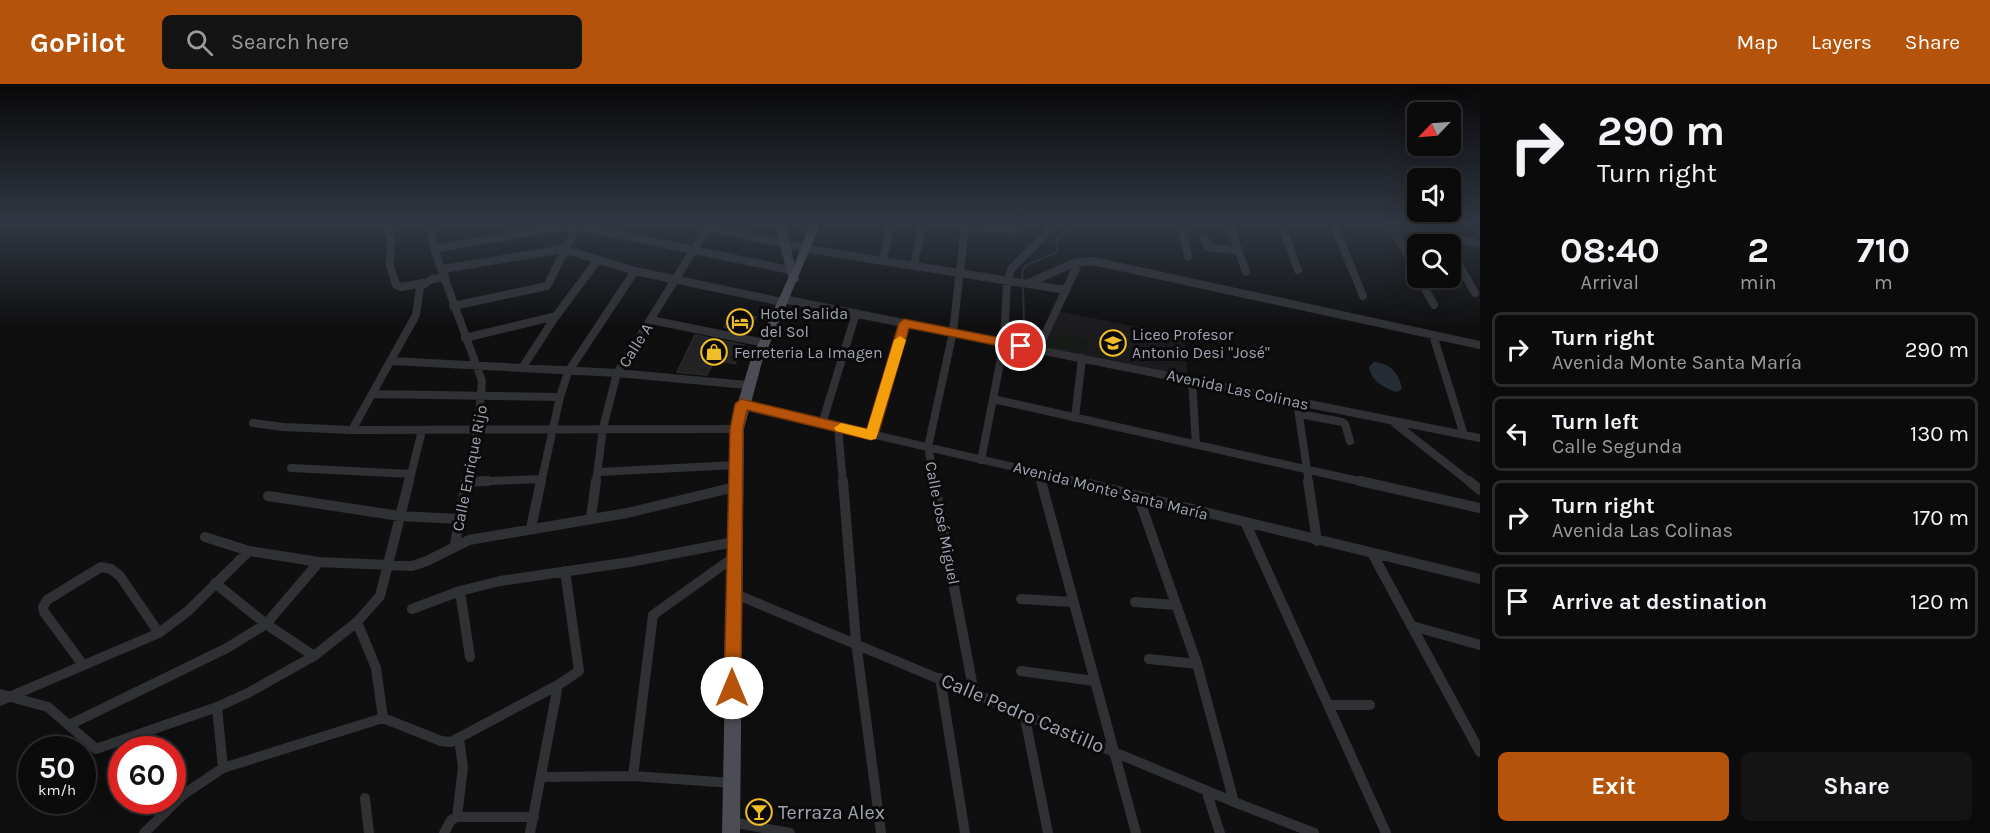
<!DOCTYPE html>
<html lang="en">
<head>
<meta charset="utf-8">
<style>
  :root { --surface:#0b0b0c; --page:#141415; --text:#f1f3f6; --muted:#9a9b9d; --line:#2b2b2d; --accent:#b45309 }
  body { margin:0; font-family:Karla,sans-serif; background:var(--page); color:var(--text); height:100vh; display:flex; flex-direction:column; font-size:22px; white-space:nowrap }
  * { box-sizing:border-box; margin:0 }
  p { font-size:20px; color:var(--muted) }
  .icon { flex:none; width:33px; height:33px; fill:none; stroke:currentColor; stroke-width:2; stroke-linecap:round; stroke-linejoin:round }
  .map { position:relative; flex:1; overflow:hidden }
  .details { display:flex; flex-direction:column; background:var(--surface); width:510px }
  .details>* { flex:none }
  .top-card { background:#0b0b0c; color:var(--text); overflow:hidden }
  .needle { width:39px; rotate:245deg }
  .buttons { position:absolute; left:1407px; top:18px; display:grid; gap:12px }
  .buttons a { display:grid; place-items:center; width:54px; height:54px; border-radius:9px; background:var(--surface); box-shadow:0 6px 24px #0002,0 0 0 2px var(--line); font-size:30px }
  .speed { position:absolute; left:18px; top:652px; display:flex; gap:12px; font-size:30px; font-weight:700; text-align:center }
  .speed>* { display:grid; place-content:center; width:78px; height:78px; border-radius:50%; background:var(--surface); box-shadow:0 6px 24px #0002,0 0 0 2px var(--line); line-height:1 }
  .speed small { font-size:15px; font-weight:400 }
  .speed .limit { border:9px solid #d22; background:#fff; color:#111 }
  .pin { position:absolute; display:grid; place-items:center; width:51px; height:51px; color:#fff; margin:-26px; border:3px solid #fff; border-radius:50%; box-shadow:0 2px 6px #0007 }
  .me { position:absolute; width:66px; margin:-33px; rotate:0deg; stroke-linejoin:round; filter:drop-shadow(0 0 4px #0008) }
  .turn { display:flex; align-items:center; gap:21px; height:126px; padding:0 18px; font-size:27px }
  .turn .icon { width:78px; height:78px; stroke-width:2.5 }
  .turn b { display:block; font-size:42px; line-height:51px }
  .eta { display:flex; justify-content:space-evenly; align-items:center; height:102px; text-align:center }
  .eta b { font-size:36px; font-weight:700; line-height:42px }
  .primary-button { display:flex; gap:12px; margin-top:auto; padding:12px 18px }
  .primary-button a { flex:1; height:69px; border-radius:9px; background:var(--accent); color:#fff; font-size:24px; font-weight:700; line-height:69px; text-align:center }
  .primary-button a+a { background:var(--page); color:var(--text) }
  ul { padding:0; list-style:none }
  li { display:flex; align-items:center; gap:18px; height:75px; margin:0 12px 9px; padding:0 6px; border:3px solid var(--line); border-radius:9px }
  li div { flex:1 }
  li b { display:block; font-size:22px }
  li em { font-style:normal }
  header { display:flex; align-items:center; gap:36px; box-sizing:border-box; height:84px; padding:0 30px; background:var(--accent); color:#fff }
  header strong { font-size:28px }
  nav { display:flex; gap:33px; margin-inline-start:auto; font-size:21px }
  .search { width:420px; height:54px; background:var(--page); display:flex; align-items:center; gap:15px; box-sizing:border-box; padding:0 21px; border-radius:9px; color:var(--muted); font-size:22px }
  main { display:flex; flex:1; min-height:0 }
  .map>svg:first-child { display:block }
  .built { fill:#1b1b1d }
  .green { fill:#161b17 }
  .water { fill:#262c34 }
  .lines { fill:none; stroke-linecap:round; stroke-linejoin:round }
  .stream { stroke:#262c34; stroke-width:2 }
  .building { fill:#222224; stroke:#29292c; stroke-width:1.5 }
  .street-far1 { stroke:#303135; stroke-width:8 }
  .street { stroke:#303135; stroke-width:10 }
  .secondary { fill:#3e3f45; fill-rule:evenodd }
  .primary { fill:#4c4d54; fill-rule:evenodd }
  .route { fill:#b45309; stroke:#753606; stroke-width:1.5 }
  .slow { fill:#f59e0b }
  .labels { text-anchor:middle; stroke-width:6; stroke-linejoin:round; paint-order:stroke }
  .poi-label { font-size:16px; fill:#a0a4b1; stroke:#0a0a0b; text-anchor:start }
  .street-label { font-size:16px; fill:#a0a4b1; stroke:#0a0a0b }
  .near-street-label { font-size:20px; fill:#a0a4b1; stroke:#0a0a0b }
  .near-poi-label { font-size:20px; fill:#a0a4b1; stroke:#0a0a0b; text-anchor:start }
</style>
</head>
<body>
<header>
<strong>GoPilot</strong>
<div class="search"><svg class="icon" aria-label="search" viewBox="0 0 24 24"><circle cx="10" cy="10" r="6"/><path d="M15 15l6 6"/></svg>Search here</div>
<nav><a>Map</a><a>Layers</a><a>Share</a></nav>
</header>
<main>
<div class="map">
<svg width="1480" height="749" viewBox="0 0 1480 749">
  <rect width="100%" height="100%" fill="#0f0f10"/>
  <path class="built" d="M1056 227 1184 252 1188 295 1038 265Z"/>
  <path class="green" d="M1054 250 1089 256 1087 268 1052 262Z"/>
  <path class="water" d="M1374 278C1390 279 1399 289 1402 305L1397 308C1384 304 1371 297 1369 283Z"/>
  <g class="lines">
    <path class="stream" d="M1023 197 1022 189 1025 182 1057 168 1056 156 1075 138
      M1023 203 1024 242"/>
  </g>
  <path class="building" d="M732 227 756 233 748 249 724 243Z
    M695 251 744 261 735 280 715 276 707 291 677 288Z"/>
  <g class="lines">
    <path class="street-far1" d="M385 138 391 154 390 181 396 201 401 203 423 199
      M429 138 434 165 482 297 478 344 466 399
      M685 138 808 165 1066 206
      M1180 138 1188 172
      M1228 138 1246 188
      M1280 138 1298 186
      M1333 138 1363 212
      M1366 138 1399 142 1480 160
      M1391 141 1418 190
      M431 144 465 138
      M1204 154 1208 163 1238 167
      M434 165 558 143 577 142 790 186
      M1450 165 1475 209
      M883 176 891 138
      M914 181 923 138
      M443 185 563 165 635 187 782 218
      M1419 194 1434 221
      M1029 199 1074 179 1093 177 1480 261
      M783 215 1480 354
      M453 222 547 202 577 142
      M651 236 765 259
      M1433 251 1464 351
      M465 254 556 232
      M1038 265 1079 178
      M391 277 617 289 747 301
      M522 284 556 232 597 177
      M1192 296 1196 361
      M373 310 560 313
      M993 315 1367 399
      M1297 318 1309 399
      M741 320 1083 399
      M1300 330 1342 338 1345 340 1350 357
      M1075 334 1082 274
      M1393 338 1471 399
      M253 339 283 343 352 346 737 345
      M822 340 856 229
      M838 343 843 399
      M352 346 416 231 420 203 432 195 445 193
      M871 351 905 239
      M981 376 1004 259 1007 196 1012 184 1041 155 1054 138
      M291 384 411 390
      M599 388 736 381
      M1039 388 1042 399
      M467 398 542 395
      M409 399 422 346
      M541 399 560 313 568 288 635 187
      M596 399 603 344 617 289 711 138
      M935 399 928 363 953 248 965 142 1015 146"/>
    <path class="street" d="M843 397 856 558 881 749
      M934 397 974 609
      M1041 397 1136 749
      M1077 397 1480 495
      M1308 397 1317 457
      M1360 397 1480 424
      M1469 397 1480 406
      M467 398 488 397
      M268 412 400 432 458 435
      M1138 412 1197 580 1234 718
      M591 433 596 397
      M1246 440 1386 749
      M531 444 541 397
      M205 453 249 467 319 478 412 482 427 477 469 456 627 429 735 403
      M455 460 466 397
      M1372 469 1480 668
      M215 499 266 540 314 572
      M460 507 470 573
      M733 509 1234 718 1314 749
      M1021 515 1073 518
      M1135 518 1176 521
      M412 525 460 507 500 497 630 478 734 458
      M357 538 376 584 383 634
      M1412 542 1480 561
      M1149 575 1197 580
      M83 581 44 528 43 523 47 516 101 483 111 485 120 492 159 549
      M1021 587 1094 597
      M940 594 965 749
      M0 610 48 623 96 665 217 623 248 609 314 572 357 538 380 512 409 397
      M0 617 159 549 188 527 249 467
      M1328 621H1370
      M217 623 223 684
      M1024 629 1048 749
      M71 640 227 564 266 540 319 478
      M633 692 653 531 734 473
      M542 693 633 692 732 699
      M1206 706 1220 749
      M365 714 369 749
      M457 733 463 683 459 655
      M731 738 790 749
      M144 749 184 710 223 684 383 634 441 657 451 658 558 601 579 587 565 487
      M444 749 451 736 457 733H534
      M530 749 558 601"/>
    <path class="secondary" d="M774 138H784L799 196 797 198H791L789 196Z"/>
    <path class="primary" d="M810 138H820L817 148 762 278 744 345 740 749H722L730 345 750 278 796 177Z"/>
  </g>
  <linearGradient id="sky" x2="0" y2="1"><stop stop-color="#080809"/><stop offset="0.57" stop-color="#313742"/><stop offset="1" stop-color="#313742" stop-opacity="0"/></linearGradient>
  <rect width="1480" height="243" fill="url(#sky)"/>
  <path class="route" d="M904 235 1021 258 1027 262 1021 266 909 244 878 351 871 356 747 326 743 345 741 604 738 610 732 612 726 610 724 604 730 345 735 320 741 315 867 345 899 239Z"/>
  <path class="slow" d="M900 252 906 256 876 355 871 356 836 347 834 344 841 339 867 345 894 256Z"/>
  <defs>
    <g id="hotel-ring" transform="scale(1.35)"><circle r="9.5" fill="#0a0a0b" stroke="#f1be27" stroke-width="1.5"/><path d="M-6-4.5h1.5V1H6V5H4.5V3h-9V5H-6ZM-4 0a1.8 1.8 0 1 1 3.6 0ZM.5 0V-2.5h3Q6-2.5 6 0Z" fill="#f1be27"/></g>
    <g id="school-ring" transform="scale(1.35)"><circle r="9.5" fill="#0a0a0b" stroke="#f1be27" stroke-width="1.5"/><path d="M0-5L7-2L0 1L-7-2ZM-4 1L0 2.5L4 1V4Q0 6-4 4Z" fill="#f1be27"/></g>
    <g id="shop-ring" transform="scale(1.35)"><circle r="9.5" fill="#0a0a0b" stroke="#f1be27" stroke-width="1.5"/><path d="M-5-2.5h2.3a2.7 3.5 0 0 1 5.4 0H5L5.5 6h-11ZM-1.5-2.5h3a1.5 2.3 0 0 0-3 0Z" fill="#f1be27"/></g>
    <g id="bar-ring" transform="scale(1.35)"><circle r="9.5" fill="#0a0a0b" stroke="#f1be27" stroke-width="1.5"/><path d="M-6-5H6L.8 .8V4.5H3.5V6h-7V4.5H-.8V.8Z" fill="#f1be27"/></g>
  </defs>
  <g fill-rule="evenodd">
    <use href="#hotel-ring" x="740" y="238"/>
    <use href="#school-ring" x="1113" y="259"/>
    <use href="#shop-ring" x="714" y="268"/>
    <use href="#bar-ring" x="759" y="728"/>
  </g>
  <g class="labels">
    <g class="poi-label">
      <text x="760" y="235">Hotel Salida<tspan x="760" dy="18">del Sol</tspan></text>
      <text x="1132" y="256">Liceo Profesor<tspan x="1132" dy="18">Antonio Desi "José"</tspan></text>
      <text x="734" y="274">Ferreteria La Imagen</text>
    </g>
    <g class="street-label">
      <text transform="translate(635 261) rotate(-58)" y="6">Calle A</text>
      <text transform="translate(1238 305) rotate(12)" y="6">Avenida Las Colinas</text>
      <text transform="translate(469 384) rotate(-79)" y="6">Calle Enrique Rijo</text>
      <text transform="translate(1111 406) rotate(14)" y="6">Avenida Monte Santa María</text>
      <text transform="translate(943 439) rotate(79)" y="6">Calle José Miguel</text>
    </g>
    <g class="near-street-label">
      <text transform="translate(1023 629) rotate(23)" y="7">Calle Pedro Castillo</text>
    </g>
    <g class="near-poi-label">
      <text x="778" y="735">Terraza Alex</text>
    </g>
  </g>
</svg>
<div class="buttons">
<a><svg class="needle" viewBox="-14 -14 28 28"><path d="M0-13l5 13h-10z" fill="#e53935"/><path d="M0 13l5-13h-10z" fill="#9a9b9d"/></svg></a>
<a><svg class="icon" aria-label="sound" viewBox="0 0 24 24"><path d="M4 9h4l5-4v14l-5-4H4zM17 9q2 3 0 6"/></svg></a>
<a><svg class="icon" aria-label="search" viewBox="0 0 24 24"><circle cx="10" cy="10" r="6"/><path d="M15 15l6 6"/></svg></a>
</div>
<div class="speed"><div>50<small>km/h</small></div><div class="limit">60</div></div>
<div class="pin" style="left:1021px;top:262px;background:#d93025"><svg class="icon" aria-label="arrive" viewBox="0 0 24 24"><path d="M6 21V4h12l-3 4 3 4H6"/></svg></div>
<svg class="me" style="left:732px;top:604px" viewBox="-20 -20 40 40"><circle r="19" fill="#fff"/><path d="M0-13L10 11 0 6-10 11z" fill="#b45309"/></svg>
</div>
<section class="details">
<div class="top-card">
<div class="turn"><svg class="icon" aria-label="right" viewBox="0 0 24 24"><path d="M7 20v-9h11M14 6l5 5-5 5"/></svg><div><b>290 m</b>Turn right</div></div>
</div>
<div class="eta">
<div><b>08:40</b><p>Arrival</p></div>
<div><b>2</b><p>min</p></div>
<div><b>710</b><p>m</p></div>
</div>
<ul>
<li><svg class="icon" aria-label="right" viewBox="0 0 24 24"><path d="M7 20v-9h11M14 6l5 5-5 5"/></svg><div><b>Turn right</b><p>Avenida Monte Santa María</p></div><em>290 m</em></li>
<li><svg class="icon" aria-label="left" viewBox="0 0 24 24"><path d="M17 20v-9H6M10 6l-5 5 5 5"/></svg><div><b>Turn left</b><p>Calle Segunda</p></div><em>130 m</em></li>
<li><svg class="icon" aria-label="right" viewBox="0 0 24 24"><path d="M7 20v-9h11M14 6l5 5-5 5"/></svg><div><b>Turn right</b><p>Avenida Las Colinas</p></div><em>170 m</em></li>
<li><svg class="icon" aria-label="arrive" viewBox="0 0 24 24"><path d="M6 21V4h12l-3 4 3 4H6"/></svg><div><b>Arrive at destination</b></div><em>120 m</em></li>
</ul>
<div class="primary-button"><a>Exit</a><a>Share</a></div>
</section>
</main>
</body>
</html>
